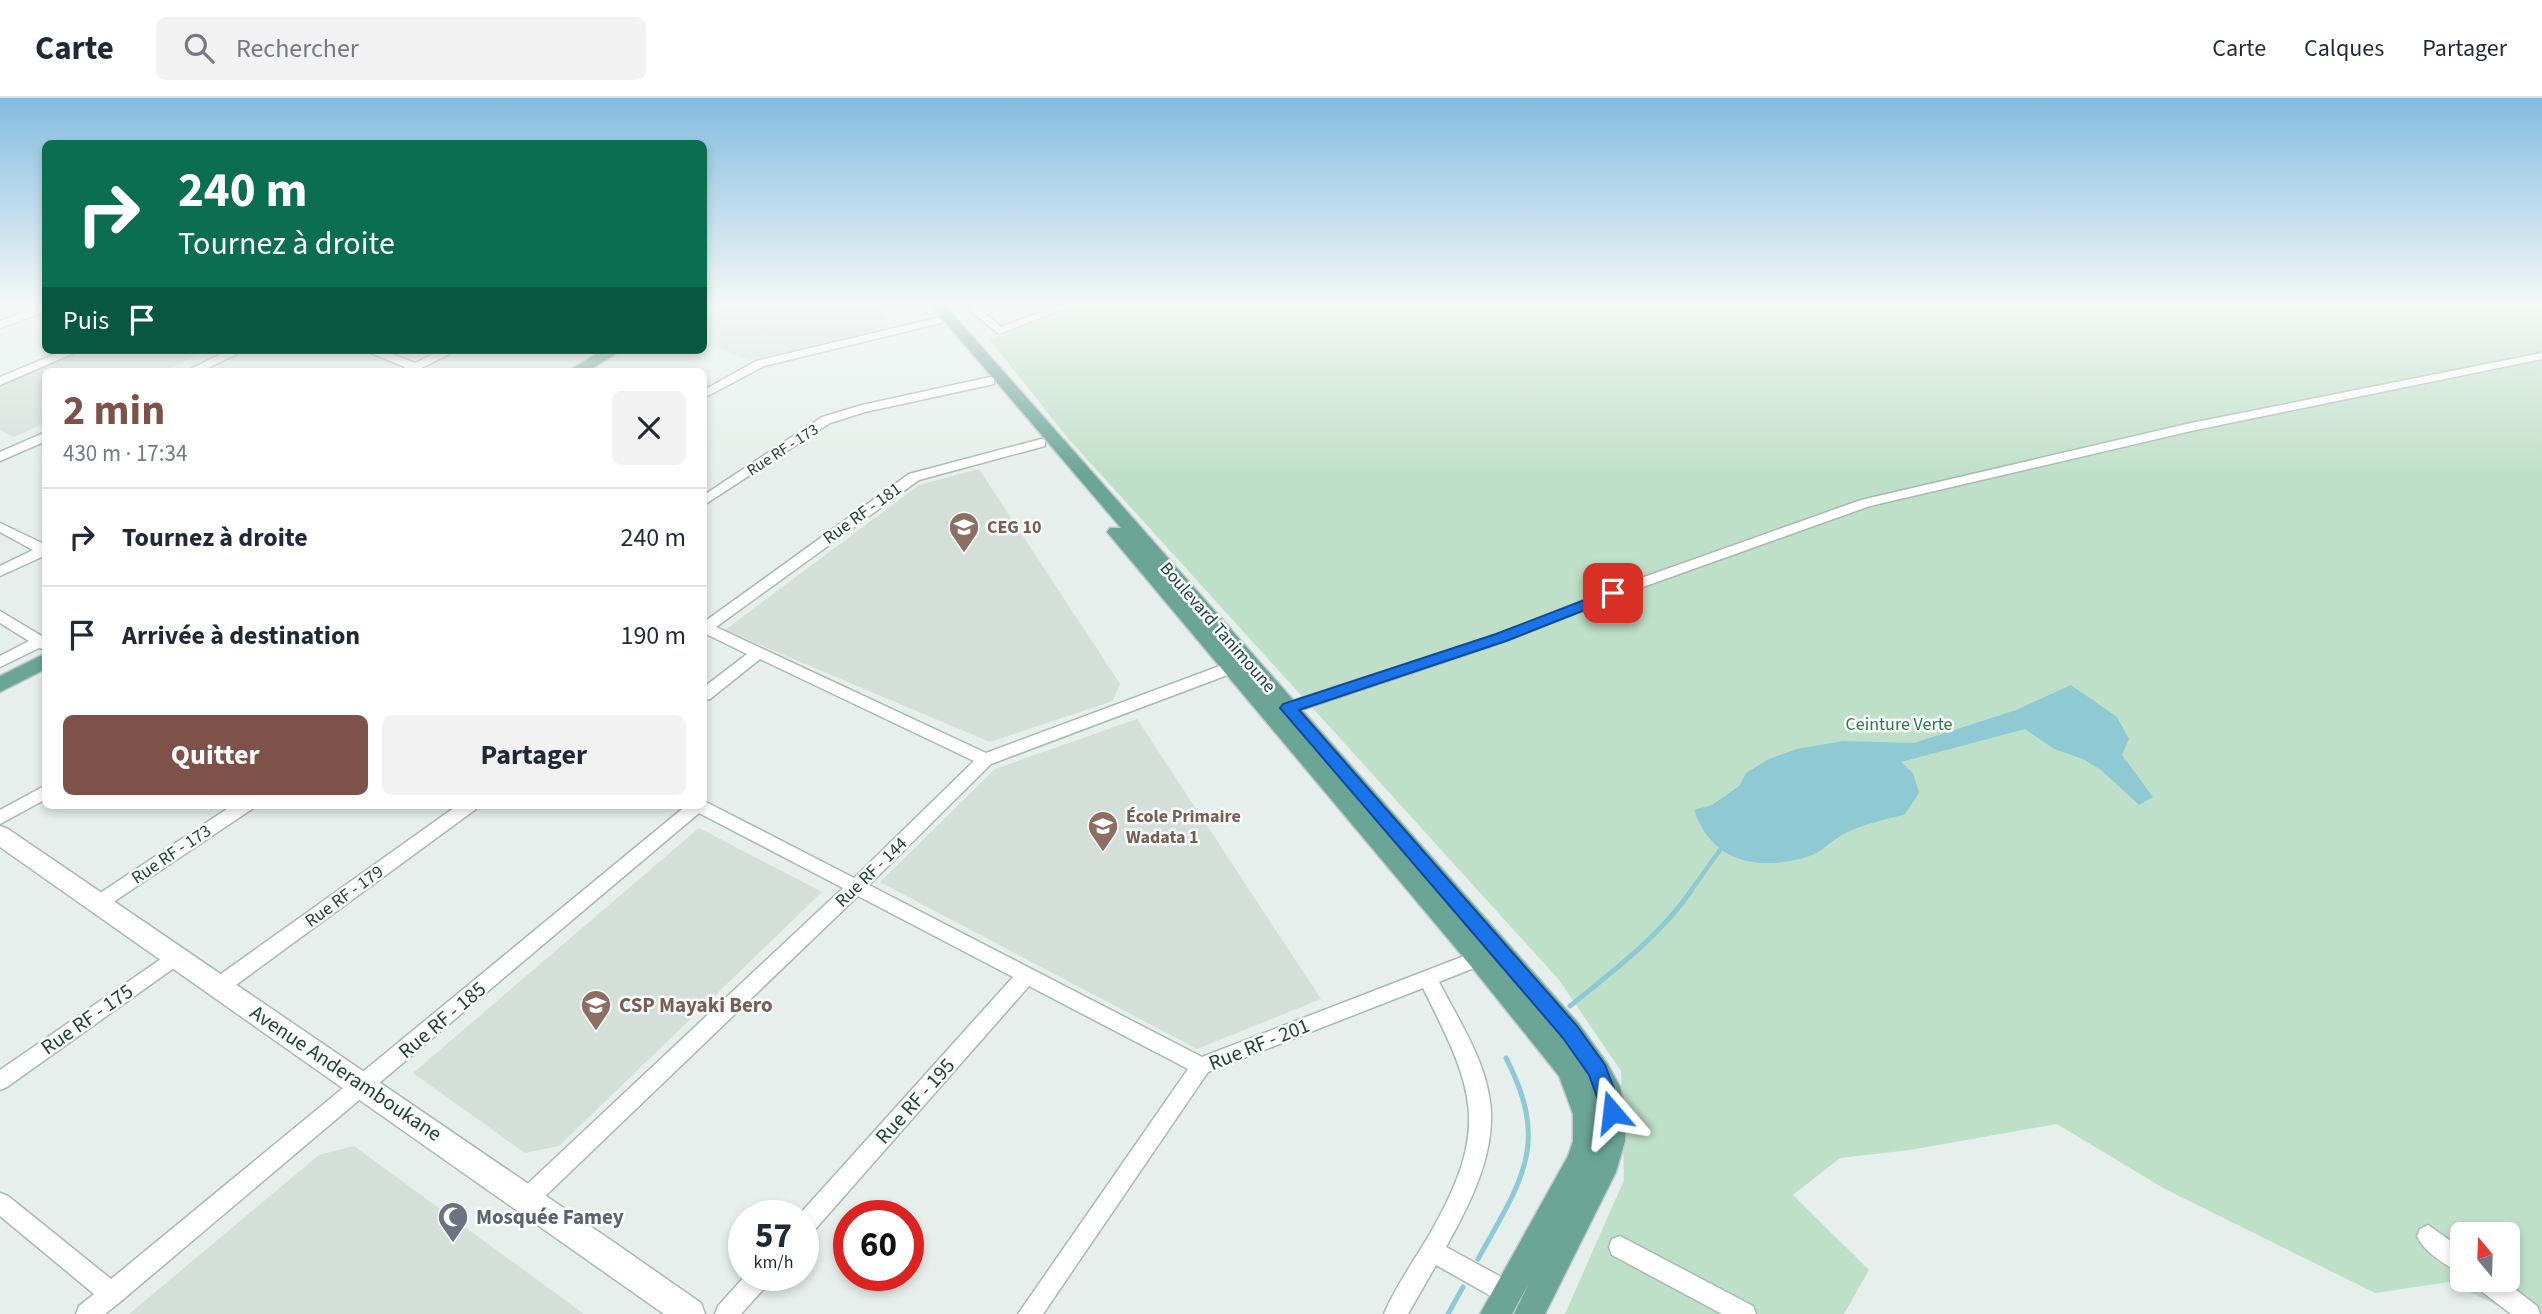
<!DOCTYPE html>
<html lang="fr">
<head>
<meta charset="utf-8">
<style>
  :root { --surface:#fff; --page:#f2f2f3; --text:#1f2937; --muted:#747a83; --line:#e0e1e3; --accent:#7f5249 }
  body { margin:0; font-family:"Source Sans 3",sans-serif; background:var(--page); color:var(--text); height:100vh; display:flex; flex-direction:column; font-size:26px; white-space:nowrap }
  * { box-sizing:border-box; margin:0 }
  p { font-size:23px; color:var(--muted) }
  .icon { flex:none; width:38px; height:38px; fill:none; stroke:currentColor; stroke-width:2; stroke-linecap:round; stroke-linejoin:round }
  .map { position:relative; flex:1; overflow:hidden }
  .details { position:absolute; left:42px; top:270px; width:665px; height:441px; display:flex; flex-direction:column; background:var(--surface); border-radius:10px; box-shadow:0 4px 10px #0003 }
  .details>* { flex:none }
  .guide { position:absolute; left:42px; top:42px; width:665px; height:214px; border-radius:10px; box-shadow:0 4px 10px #0003; background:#0b6e4f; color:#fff; overflow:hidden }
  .needle { width:46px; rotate:341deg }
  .controls { position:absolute; left:2450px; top:1124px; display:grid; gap:14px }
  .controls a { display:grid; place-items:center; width:70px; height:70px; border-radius:10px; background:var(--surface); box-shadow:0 4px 10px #0003; font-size:35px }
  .speed { position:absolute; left:728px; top:1102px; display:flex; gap:14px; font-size:35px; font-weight:700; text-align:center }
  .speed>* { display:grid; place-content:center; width:91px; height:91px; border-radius:50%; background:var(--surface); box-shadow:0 4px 10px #0003; line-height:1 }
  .speed small { font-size:18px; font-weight:400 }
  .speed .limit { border:10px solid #d22; background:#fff; color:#111 }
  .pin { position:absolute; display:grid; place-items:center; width:60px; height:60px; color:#fff; margin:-30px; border-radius:14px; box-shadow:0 4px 10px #0006 }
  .me { position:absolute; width:77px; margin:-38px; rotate:343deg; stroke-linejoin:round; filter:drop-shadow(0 0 5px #0008) }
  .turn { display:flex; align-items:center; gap:24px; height:147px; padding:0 21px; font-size:32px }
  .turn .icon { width:91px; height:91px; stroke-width:2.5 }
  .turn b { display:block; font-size:49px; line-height:60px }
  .then { display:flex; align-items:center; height:66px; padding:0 21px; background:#0003; gap:14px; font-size:26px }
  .round { display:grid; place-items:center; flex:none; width:74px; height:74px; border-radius:10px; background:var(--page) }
  .head { display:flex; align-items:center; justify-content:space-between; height:119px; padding:0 21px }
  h1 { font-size:42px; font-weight:700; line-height:52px; color:var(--accent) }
  .action { display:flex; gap:14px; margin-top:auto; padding:14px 21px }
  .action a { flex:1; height:80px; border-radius:10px; background:var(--accent); color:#fff; font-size:28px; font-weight:700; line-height:80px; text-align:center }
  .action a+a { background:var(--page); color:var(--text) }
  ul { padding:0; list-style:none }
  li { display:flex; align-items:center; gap:21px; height:98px; padding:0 21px; border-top:2px solid var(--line) }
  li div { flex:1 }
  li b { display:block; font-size:26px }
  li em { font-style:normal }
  header { display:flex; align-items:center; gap:42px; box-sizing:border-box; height:98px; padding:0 35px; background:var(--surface); border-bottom:2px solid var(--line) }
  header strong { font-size:33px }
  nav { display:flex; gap:38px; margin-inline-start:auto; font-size:24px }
  .search { width:490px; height:63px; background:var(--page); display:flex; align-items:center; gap:18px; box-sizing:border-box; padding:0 24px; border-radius:10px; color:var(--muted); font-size:26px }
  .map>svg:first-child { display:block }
  .built { fill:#d4dfda }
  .green { fill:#bfe0c8; fill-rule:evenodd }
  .water { fill:#8ec9d4 }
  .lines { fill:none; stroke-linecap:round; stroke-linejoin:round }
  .stream-far1 { stroke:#8ec9d4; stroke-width:4.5 }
  .stream { stroke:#8ec9d4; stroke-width:5 }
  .minor-casing { stroke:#a8b8b2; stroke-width:3 }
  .tertiary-casing { stroke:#a8b8b2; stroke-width:3 }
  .primary-casing { stroke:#c2cac8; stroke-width:3 }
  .minor { fill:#fff; fill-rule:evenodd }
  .tertiary { fill:#fff; fill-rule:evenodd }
  .primary { fill:#6aa596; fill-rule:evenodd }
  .route { fill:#1a73e8; stroke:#114b97; stroke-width:2 }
  .labels { text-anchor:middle; stroke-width:5; stroke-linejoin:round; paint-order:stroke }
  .far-street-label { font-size:16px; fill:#24423a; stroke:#f7fbf9 }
  .street-label { font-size:18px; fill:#24423a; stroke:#f7fbf9 }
  .education-label { font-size:18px; font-weight:bold; fill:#785e54; stroke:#f7fbf9; text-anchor:start }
  .park-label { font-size:18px; fill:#2d7a4b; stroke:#f7fbf9 }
  .near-education-label { font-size:21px; font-weight:bold; fill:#785e54; stroke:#f7fbf9; text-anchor:start }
  .near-street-label { font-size:21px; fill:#24423a; stroke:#f7fbf9 }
  .near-worship-label { font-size:21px; font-weight:bold; fill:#5b616d; stroke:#f7fbf9; text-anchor:start }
</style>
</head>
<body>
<header>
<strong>Carte</strong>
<div class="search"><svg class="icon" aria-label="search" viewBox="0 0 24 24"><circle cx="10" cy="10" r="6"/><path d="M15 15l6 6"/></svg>Rechercher</div>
<nav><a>Carte</a><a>Calques</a><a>Partager</a></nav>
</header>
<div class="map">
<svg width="2542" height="1216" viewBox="0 0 2542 1216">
  <rect width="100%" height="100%" fill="#e6efeb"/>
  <path class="built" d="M728 206H875L891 231 749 262 704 246V218Z
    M85 252H210L163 273H46L45 325 14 339 0 332V287Z
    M979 371 1120 586 1113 603 990 644 725 532 919 387Z
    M1137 621 1321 901 1197 951 880 784 995 671Z
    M699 730 822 794 559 1048 525 1055 413 975Z
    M354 1048 584 1216H129L319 1057Z"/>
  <path class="green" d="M1086 206H2542V1216H2515L2449 1184 2375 1195 2165 1091 2057 1026 1910 1052 1840 1060 1793 1097 1869 1172 1844 1216H1565L1624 1082 1621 973 1559 882 1067 339 990 242ZM2462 1136H2508V1181H2462Z"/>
  <path class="water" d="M2071 587 2117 619 2129 641 2122 657 2153 699 2139 707 2101 672 2083 661 2054 651 2025 631 1901 664 1913 675 1919 695 1905 716C1886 722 1862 726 1844 736 1832 742 1821 755 1807 759 1758 773 1712 765 1694 712L1712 707 1739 688 1746 675 1769 661 1797 651 1843 643 1914 645 2016 612Z"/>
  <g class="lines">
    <path class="stream-far1" d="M1690 794 1720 752"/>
    <path class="stream" d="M1570 908C1613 873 1659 839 1691 793
      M1478 1161C1521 1083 1551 1047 1506 960
      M1448 1216 1463 1189"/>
    <g class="minor-casing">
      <path id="minor" d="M46 206V213L0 230V223Z
        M962 206H973L1001 229 1063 206H1077L999 236Z
        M937 220 943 223 941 225 764 268 704 300V292L756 263Z
        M65 252H81L0 287V279Z
        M229 252H245L202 273H186Z
        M364 252H381L415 265 442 252H457L416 273H401L405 269Z
        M2542 255V261L2191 333 1870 408 1640 490 1506 543 1283 618H1271L1269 614 1271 610 1496 537 1630 484 1861 402 2191 325Z
        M990 279 994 280V286L865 314 830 325 704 407V397L822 319 862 307Z
        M46 334V343L0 363V354Z
        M1041 341 1045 342V348L919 382 716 529 986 655 1236 562H1246L1249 566 1246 570 991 666 869 787 1202 959 1472 855 1479 852 1486 855 1488 860 1486 865 1439 884C1457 919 1482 957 1489 997 1499 1050 1471 1104 1446 1149L1514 1186 1517 1194 1514 1202 1506 1205 1498 1202 1436 1167 1408 1216H1384C1396 1187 1416 1160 1431 1134 1491 1028 1474 992 1423 890L1208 974 1043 1216H1018L1188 971 1029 888 811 1136 803 1139V1118H798L1013 879 858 798 537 1106 529 1109 521 1106 518 1099 521 1092 843 790 699 715 120 1204 105 1216H76L79 1208 94 1196 0 1118V1095L8 1098 111 1181 687 707H704V703L854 780 974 663 760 561 710 601 704 602V589L747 556 704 535V524L909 376Z
        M0 425 46 447V457L0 478V468L33 452 0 434Z
        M0 513 45 540 46 552 39 550 0 569V558L29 543 0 525Z
        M46 687V701L0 726V712Z
        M233 707H254L252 711 103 811 97 813 91 811 88 806 91 801Z
        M458 707H478L476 711 225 895 218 897 211 895 208 889 211 883Z
        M174 852 181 855 183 860 181 865 7 989 0 992V972Z
        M2428 1127 2462 1151V1175C2447 1169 2423 1153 2417 1138L2420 1131Z
        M1620 1138 1753 1208 1756 1216H1722L1612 1157 1609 1149 1612 1141Z
        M745 1178H771L768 1186 741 1216H715L718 1208Z
        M2473 1181H2502L2537 1208 2540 1216H2511L2476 1189Z"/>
    </g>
    <g class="tertiary-casing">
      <path id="tertiary" d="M0 728 8 731 615 1145 701 1205 705 1216H664L0 749Z"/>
    </g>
    <g class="primary-casing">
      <path id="primary" d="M930 206H944L1579 926 1607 965 1620 989 1626 1014 1625 1043 1616 1074 1545 1216H1514L1529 1185 1512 1216H1480L1568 1058 1573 1043V1016L1559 978 1470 867 1107 434 1110 430H1121Z
        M603 252H622L588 273H568Z
        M46 555V571L0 594V578Z"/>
    </g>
    <use href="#minor" class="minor"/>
    <use href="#tertiary" class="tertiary"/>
    <use href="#primary" class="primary"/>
  </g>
  <linearGradient id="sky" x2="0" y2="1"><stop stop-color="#84bce0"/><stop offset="0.55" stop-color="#f4f8f6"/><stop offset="1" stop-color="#f4f8f6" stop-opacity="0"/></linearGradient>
  <rect width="2542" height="376" fill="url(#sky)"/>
  <path class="route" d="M1613 491 1620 495 1618 499 1506 543 1299 612 1577 928 1605 967 1623 1014 1619 1021 1612 1024 1605 1021 1589 977 1563 940 1280 610 1283 606 1496 536Z"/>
  <defs>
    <g id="school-pin" transform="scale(1.575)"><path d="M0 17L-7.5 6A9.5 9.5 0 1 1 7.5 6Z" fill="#8d6e63" stroke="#f7fbf9"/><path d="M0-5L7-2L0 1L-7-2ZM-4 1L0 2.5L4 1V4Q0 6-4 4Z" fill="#fff"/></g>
    <g id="mosque-pin" transform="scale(1.575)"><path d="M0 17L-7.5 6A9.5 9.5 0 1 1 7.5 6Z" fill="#6b7280" stroke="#f7fbf9"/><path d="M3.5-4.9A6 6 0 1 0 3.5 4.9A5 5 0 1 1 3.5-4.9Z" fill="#fff"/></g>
  </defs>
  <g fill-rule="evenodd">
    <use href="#school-pin" x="964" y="429"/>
    <use href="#school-pin" x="1103" y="728"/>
    <use href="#school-pin" x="596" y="907"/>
    <use href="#mosque-pin" x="453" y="1119"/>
  </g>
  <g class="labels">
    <g class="far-street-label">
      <text transform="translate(782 351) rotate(-33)" y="6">Rue RF - 173</text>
    </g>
    <g class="street-label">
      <text transform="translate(862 415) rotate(-36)" y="6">Rue RF - 181</text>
      <text transform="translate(1218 529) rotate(49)" y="6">Boulevard Tanimoune</text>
      <text transform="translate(171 756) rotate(-34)" y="6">Rue RF - 173</text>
      <text transform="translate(871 774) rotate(-44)" y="6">Rue RF - 144</text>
      <text transform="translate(344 798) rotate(-36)" y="6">Rue RF - 179</text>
    </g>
    <g class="education-label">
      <text x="987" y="435">CEG 10</text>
      <text x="1126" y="724">École Primaire<tspan x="1126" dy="21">Wadata 1</tspan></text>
    </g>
    <g class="park-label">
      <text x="1899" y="632">Ceinture Verte</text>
    </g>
    <g class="near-education-label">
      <text x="619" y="914">CSP Mayaki Bero</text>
    </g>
    <g class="near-street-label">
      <text transform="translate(87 921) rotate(-35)" y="7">Rue RF - 175</text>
      <text transform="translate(442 922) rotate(-40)" y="7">Rue RF - 185</text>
      <text transform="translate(1259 946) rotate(-22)" y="7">Rue RF - 201</text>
      <text transform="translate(346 975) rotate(34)" y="7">Avenue Anderamboukane</text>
      <text transform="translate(915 1003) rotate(-48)" y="7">Rue RF - 195</text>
    </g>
    <g class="near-worship-label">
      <text x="476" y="1126">Mosquée Famey</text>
    </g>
  </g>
</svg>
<div class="controls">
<a><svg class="needle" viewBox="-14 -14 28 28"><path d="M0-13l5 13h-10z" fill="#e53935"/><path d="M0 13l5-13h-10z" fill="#747a83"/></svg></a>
</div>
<div class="speed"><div>57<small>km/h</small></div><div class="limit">60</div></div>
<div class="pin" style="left:1613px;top:495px;background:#d93025"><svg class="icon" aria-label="arrive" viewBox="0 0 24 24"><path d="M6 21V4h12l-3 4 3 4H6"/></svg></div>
<svg class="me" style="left:1612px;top:1014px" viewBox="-20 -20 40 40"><path d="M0-17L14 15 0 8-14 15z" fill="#1a73e8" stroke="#fff" stroke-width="4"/></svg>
<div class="guide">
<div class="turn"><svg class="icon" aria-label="right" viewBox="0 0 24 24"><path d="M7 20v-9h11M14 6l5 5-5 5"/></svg><div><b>240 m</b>Tournez à droite</div></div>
<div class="then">Puis<svg class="icon" aria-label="arrive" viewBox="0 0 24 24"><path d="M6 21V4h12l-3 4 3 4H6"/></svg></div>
</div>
<section class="details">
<div class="head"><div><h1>2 min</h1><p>430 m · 17:34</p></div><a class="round"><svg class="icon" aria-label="close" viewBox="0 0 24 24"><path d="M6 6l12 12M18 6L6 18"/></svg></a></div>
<ul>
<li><svg class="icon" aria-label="right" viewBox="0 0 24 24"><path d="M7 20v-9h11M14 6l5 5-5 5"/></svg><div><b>Tournez à droite</b></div><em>240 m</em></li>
<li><svg class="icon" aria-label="arrive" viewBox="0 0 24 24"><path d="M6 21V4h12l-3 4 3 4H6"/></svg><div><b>Arrivée à destination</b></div><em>190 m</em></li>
</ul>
<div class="action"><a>Quitter</a><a>Partager</a></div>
</section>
</div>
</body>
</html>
